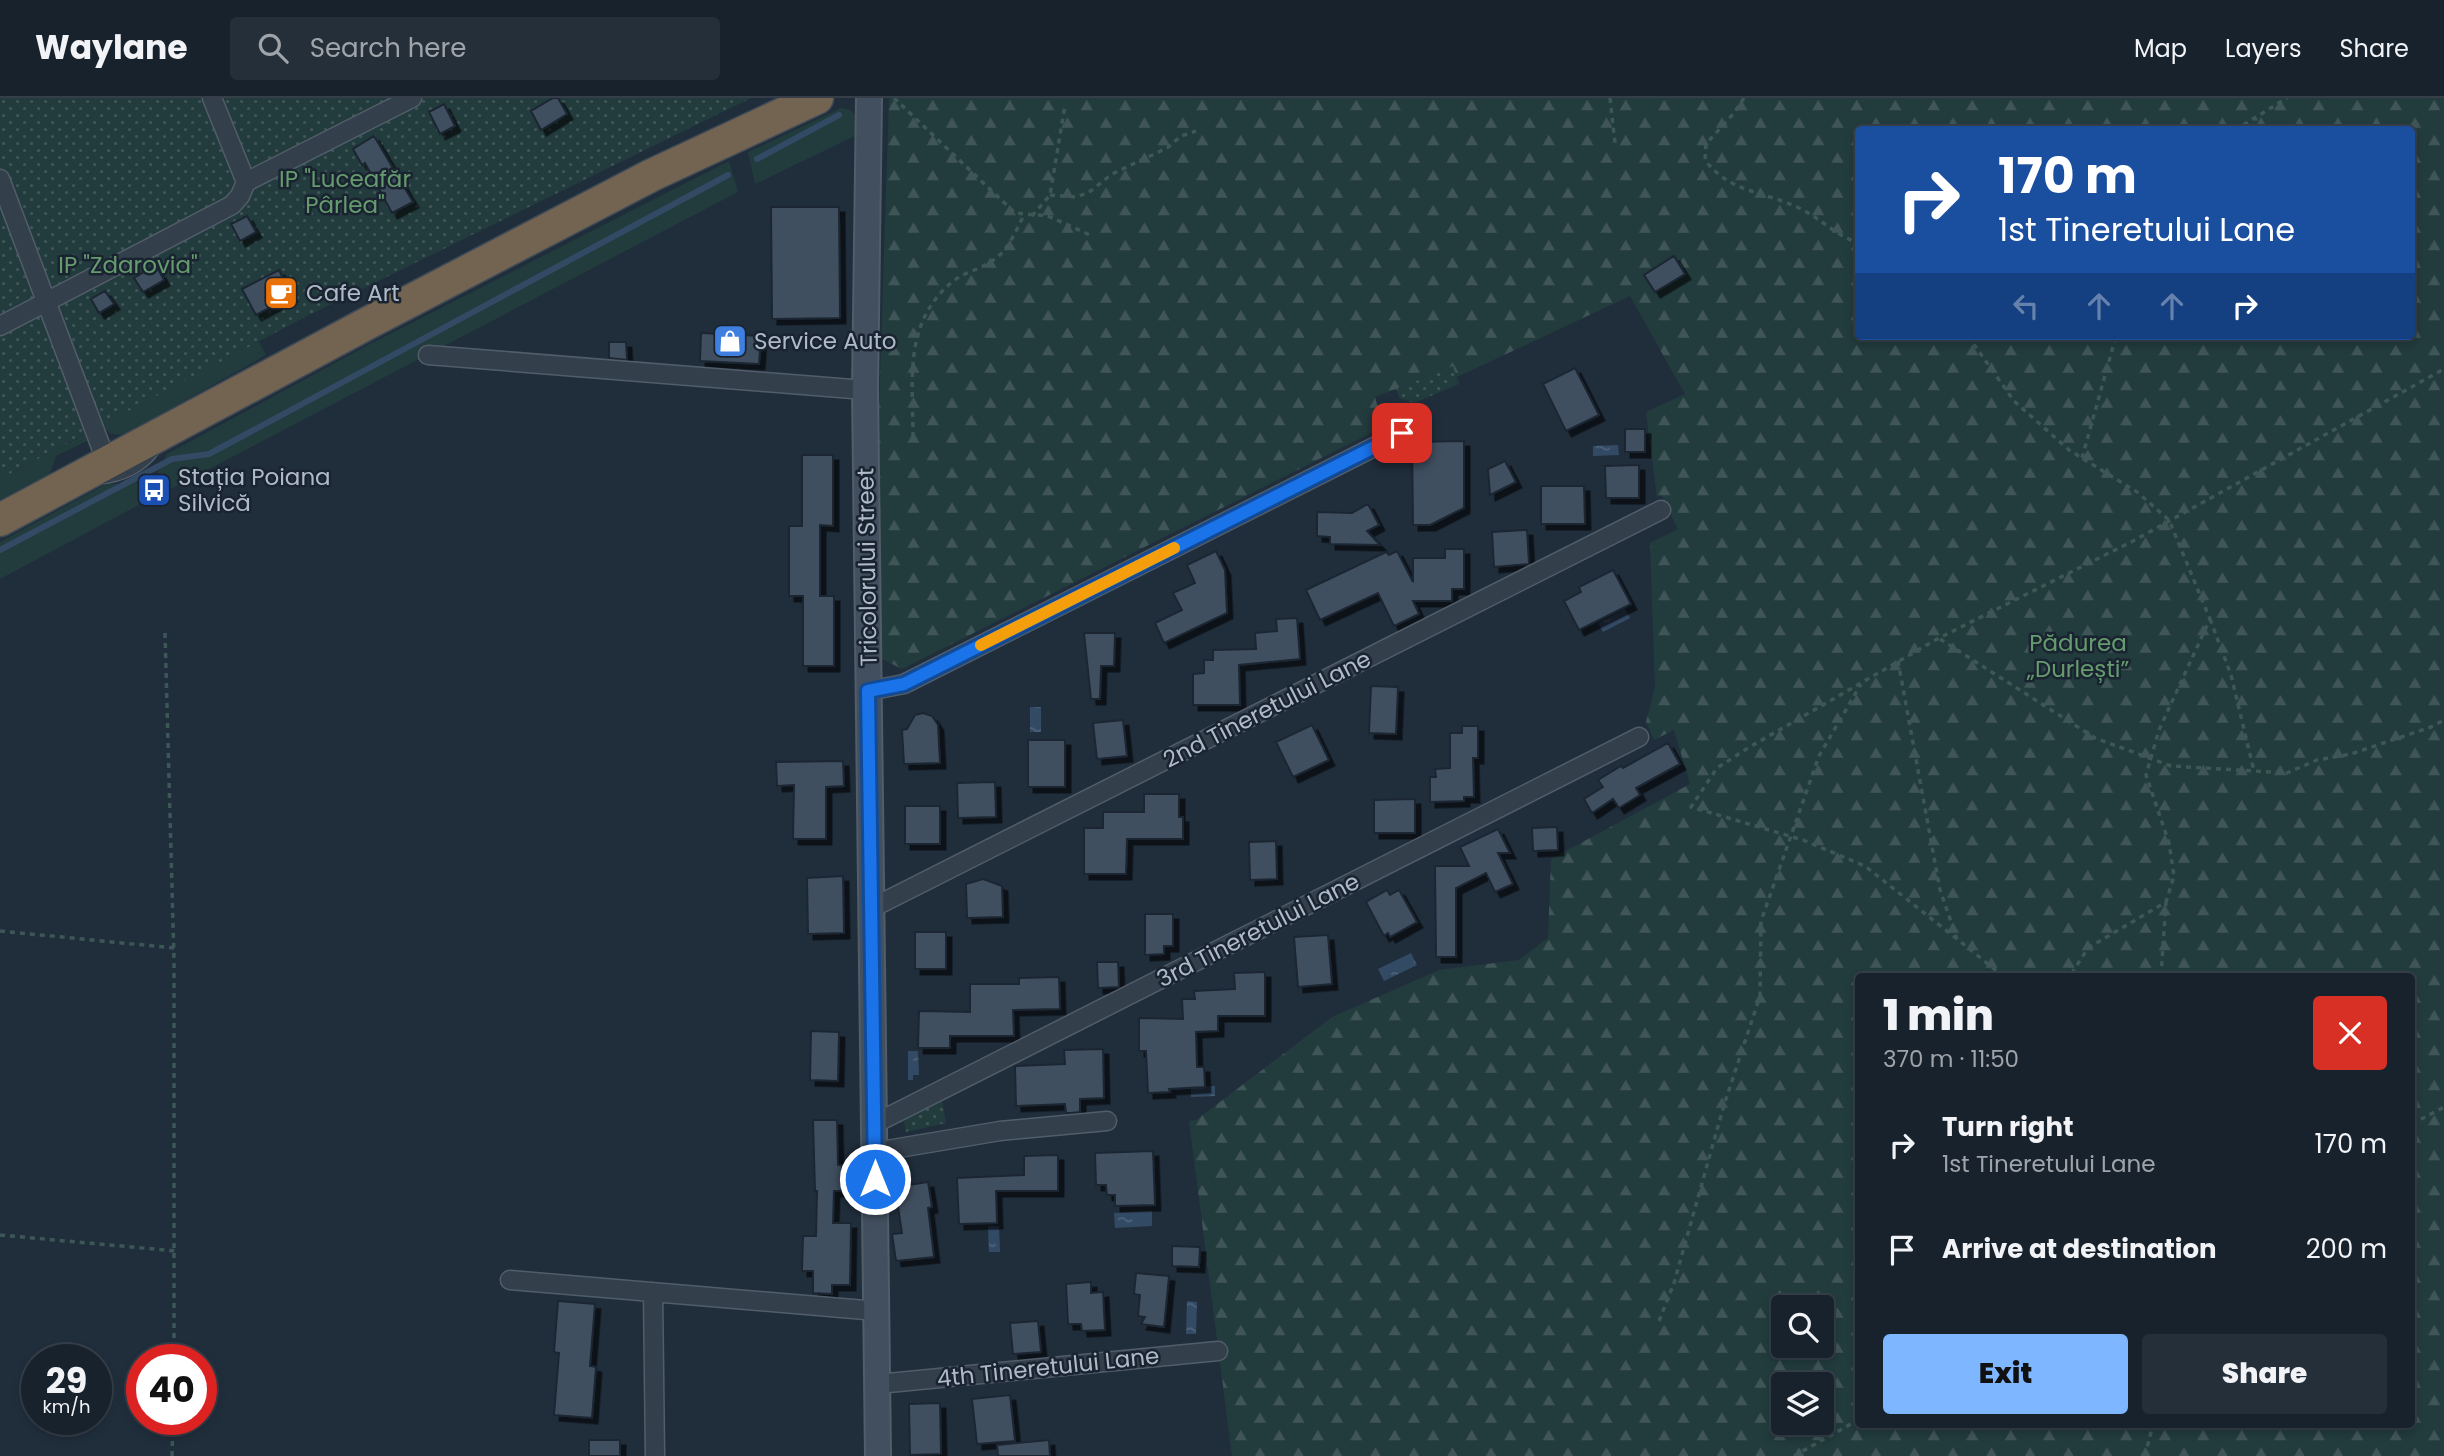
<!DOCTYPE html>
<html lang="en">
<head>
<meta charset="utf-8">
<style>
  :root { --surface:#18222d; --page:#252f39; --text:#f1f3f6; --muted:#9fa4aa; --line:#363f49; --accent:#7eb6ff }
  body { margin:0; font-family:Poppins,sans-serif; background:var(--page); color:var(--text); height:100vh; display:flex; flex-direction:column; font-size:26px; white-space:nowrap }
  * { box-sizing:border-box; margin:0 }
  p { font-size:23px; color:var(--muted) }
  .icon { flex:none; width:38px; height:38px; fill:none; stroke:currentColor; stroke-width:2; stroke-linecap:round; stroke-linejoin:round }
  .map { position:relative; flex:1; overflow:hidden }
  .drawer { position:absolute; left:1855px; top:875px; width:560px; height:455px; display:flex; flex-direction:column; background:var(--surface); border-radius:7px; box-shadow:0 4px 10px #0003,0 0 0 2px var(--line) }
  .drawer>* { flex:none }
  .banner { position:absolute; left:1855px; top:28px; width:560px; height:214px; border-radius:7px; box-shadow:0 4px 10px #0003,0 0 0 2px var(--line); background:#1a4fa0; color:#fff; overflow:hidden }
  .fabs { position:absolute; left:1771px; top:1197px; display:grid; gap:14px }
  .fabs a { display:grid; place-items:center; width:63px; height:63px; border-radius:7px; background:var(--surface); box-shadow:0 4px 10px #0003,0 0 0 2px var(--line); font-size:35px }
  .speed { position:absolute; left:21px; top:1246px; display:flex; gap:14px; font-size:35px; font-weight:700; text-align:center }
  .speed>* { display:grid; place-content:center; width:91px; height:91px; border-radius:50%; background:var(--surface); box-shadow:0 4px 10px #0003,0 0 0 2px var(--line); line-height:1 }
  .speed small { font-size:18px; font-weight:400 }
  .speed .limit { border:10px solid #d22; background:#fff; color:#111 }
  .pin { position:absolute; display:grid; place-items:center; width:60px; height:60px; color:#fff; margin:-30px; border-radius:14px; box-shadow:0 4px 10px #0006 }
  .me { position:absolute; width:77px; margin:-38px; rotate:0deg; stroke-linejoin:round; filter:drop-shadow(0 0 5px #0008) }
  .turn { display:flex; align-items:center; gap:24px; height:147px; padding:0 28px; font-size:32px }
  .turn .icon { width:91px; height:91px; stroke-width:2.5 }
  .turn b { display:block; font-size:49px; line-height:60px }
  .lanes { display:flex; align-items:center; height:66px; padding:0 28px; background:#0003; justify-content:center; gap:35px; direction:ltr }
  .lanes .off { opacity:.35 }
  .round { display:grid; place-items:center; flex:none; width:74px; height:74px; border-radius:7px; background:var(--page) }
  .head { display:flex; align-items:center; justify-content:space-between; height:119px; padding:0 28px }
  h1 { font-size:42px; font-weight:800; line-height:52px }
  .button { display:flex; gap:14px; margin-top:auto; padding:14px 28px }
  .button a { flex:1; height:80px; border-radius:7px; background:var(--accent); color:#111; font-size:28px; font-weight:800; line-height:80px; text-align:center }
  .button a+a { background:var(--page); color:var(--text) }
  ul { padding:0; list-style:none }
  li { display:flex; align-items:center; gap:21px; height:105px; padding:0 28px }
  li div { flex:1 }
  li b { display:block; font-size:26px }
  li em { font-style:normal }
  header { display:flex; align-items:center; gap:42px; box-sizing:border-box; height:98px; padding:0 35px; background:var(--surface); border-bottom:2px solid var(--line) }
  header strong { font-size:33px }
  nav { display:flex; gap:38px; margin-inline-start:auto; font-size:24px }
  .search { width:490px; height:63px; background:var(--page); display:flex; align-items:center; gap:18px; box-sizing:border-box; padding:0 24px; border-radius:7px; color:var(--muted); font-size:26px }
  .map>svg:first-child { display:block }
  .grass { fill:#223b3d }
  .forest { fill:url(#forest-firs); fill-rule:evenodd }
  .park { fill:url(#park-dots) }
  .water { fill:url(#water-ripples) }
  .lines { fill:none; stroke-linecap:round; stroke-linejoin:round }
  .stream { stroke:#334a65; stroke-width:6 }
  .building { fill:#415060; stroke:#1c2633; stroke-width:2; filter:url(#shadow) }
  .lane-casing { stroke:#525d6a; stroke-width:12 }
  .street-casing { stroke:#525d6a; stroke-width:21 }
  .secondary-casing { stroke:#525d6a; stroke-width:28 }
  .highway-casing { stroke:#3f4a57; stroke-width:35 }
  .path { stroke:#3d5757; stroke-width:3.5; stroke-dasharray:5 5; stroke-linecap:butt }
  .lane { stroke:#343f4c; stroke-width:9 }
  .street { stroke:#343f4c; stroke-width:18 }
  .secondary { stroke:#424f5f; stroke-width:24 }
  .highway { stroke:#736451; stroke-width:32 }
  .route-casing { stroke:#114b97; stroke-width:18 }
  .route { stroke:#1a73e8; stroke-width:12 }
  .slow { stroke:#f59e0b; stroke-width:12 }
  .labels { text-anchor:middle; stroke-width:5; stroke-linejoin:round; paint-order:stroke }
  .park-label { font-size:23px; fill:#659b6e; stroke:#1a2431 }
  .poi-label { font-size:23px; fill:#afbac8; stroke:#1a2431; text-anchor:start }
  .street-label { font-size:23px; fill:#afbac8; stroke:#1a2431 }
</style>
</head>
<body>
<header>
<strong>Waylane</strong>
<div class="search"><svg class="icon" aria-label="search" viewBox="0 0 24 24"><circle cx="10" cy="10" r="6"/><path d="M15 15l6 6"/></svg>Search here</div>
<nav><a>Map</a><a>Layers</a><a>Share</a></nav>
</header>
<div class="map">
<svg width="2444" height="1358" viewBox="0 0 2444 1358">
  <defs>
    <pattern id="forest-firs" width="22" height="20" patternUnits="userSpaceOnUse" patternTransform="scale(1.75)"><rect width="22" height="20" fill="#223b3d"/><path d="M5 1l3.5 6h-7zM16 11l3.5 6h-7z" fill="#405558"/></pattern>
    <pattern id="park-dots" width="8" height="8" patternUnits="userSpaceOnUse" patternTransform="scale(1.75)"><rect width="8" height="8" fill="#223b3d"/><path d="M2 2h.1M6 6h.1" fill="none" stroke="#405558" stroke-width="1.8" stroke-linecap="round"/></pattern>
    <pattern id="water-ripples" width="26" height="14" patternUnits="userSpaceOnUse" patternTransform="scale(1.75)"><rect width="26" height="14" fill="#334a65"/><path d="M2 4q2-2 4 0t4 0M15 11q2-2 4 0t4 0" fill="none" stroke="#4e627a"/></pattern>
    <filter id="shadow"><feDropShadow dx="5.5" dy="5.5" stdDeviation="0" flood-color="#0009"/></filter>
  </defs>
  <rect width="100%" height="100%" fill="#202e3c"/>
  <path class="grass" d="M841 10 850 12 857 19V37L755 86 748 54Z
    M729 63 738 94 167 393 158 374 167 356 370 246Z
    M253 232 266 257 124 337 111 336 101 327Z
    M87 335V343L56 358 50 376 0 403V381Z
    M136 383 148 402 0 481V444L106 386H131Z"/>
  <path class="forest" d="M891 0H2444V1358H1232L1189 1023 1196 1022 1332 919 1439 872 1519 862 1548 840 1551 761 1690 686 1674 632 1654 642 1646 624 1655 589 1650 445 1678 431 1661 397 1657 399 1646 314 1685 296 1630 198 1457 279 1452 269 1375 299 1383 329 902 571 878 559 874 466 889 1ZM1858 32H2412V238H1858ZM1858 878H2412V1326H1858ZM1783 1209H1822V1248H1783ZM1783 1286H1822V1325H1783Z"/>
  <path class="park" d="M0 0H751L305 219 0 381Z
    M1453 268 1459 286 1414 305 1399 300 1396 291Z
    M942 1002 946 1025 906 1034 904 1022Z"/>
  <path class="water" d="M1618 347 1619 357 1593 358V348Z
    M1625 511 1630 520 1603 534 1598 525Z
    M1030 609H1041V634H1030Z
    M1411 855 1417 867 1384 883 1378 871Z
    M908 953H918L919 977H913V982H908Z
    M1215 988V998L1191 999V989Z
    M1152 1113V1128L1115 1130 1114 1115Z
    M988 1128H999L1000 1154H989Z
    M1187 1203 1197 1204 1196 1236H1186Z"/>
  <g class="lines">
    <path class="stream" d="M757 61 839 17
      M0 452 172 361 209 356 728 77"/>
  </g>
  <path class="building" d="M553 0H558L567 16 541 32 531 13Z
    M444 6 455 28 440 36 429 14Z
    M374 38 413 104 392 115 365 65 362 67 353 51Z
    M771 109H839L840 220 772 221Z
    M247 118 256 134 240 143 231 126Z
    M1674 158 1685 176 1655 194 1644 177Z
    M156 167 164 182 143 194 134 180Z
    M279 172 292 198 256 217 242 191Z
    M105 193 114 206 99 215 91 201Z
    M701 235 761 238 759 266 700 263Z
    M609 244H626L627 262 609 260Z
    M1575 270 1599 317 1566 333 1543 286Z
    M1625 331H1645V354H1625Z
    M1464 343V410L1430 427H1413L1412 344Z
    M802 357H833V428L820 427V498H834V568H803V498H789V428H802Z
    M1505 363 1516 384 1490 397 1488 371Z
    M1639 367V400H1606L1605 368Z
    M1541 388H1584L1585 426H1541Z
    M1368 406 1379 427 1367 433 1380 447 1330 446V439L1317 438V414L1352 415Z
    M1527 432 1529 466 1494 469 1492 434Z
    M1445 451H1464V491H1452V503H1413L1419 516 1394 528 1378 495 1320 522 1306 492 1386 454 1389 457 1397 453 1413 484V460H1445Z
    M1216 453 1225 472 1227 515 1164 545 1155 525 1182 512 1173 495 1195 485 1187 467Z
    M1613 472 1631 506 1579 532 1564 503 1581 494 1579 489Z
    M1297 520 1300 561 1239 567 1240 607H1193V576L1204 575V562H1213V552L1256 551 1255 535 1277 533 1276 521Z
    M1084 535H1115L1114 568H1101L1100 601H1091Z
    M1371 588 1398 589 1396 636 1369 635Z
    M923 615 932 618 938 627 940 665 904 666 902 632 907 631 915 617Z
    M1123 622 1127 658 1097 661 1093 625Z
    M1312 627 1329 662 1293 679 1276 644Z
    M1462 628H1478V660H1473L1474 699H1464V703L1430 704V679H1436L1435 671 1450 670V635H1462Z
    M1028 642H1065V689H1028Z
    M1668 645 1680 666 1636 690 1640 697 1619 710 1613 701 1592 715 1584 701 1603 689 1598 682 1621 668 1623 670Z
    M843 663 844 688 826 689V741H793L794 687 777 688 776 664Z
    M995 684 996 719 958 720 957 685Z
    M1144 696H1179V719H1183V741H1127L1126 776H1084V730H1103V714H1144Z
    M1415 701V735H1374V702Z
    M905 708H940V746H905Z
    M1557 729 1558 752 1533 753 1532 730Z
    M1498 731 1510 755H1498L1513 786 1495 794 1486 775 1456 790V859H1436L1435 768H1469L1460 749Z
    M1276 743 1277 781 1250 782 1249 744Z
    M843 778 844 835 808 836 807 780Z
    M983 781 1002 788 1003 819 967 820 966 786Z
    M1387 792 1390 797 1399 792 1417 824 1390 839 1388 835 1384 838 1366 804Z
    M1145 816H1173V848H1164V856L1145 857Z
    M915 834H946V871H915Z
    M1328 837 1332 886 1298 889 1294 839Z
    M1097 864H1118L1119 889 1098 890Z
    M1265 874V918H1218V933L1196 934 1197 969H1204L1205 989 1169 991 1170 994 1148 995 1146 953H1139V920L1183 921 1182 901H1195L1194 893 1235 891 1234 875Z
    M1059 879 1060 911 1013 912 1014 938H950V950H918L919 913 970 914V886H1019V880Z
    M811 933 839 934 838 983 810 982Z
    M1103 951 1104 1000 1080 1001V1014L1071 1015H1066L1065 1006 1016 1008 1015 968 1065 966 1064 952Z
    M813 1022H837L838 1067H842V1093H834L833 1125H851L850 1187H832V1196L813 1195V1173H802L803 1138H816L817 1093H815Z
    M1153 1053 1155 1107 1115 1108V1097H1107L1106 1087H1096L1095 1055Z
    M1058 1057V1093H996L997 1125 959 1126 957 1080 1024 1077V1058Z
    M928 1084 932 1109 928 1110 934 1159 896 1163 892 1136 902 1135 895 1089Z
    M1172 1148 1200 1149 1199 1169 1172 1168Z
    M1136 1175 1169 1178 1164 1229 1141 1226 1145 1219 1138 1218 1140 1197 1134 1196Z
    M1091 1184V1195L1103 1194 1105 1232 1082 1233 1081 1226H1068L1066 1186Z
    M558 1203 595 1206 590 1268 596 1269 592 1320 554 1317 559 1255 554 1254Z
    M1038 1223 1041 1254 1013 1256 1010 1225Z
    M1010 1297 1015 1343 977 1346 972 1301Z
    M940 1305 941 1356 910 1357 909 1306Z
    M589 1342H620V1358H589Z
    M1049 1342 1050 1358H998L997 1347Z"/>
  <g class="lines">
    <g class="lane-casing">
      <path id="lane" d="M100 381C121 379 141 370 154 353"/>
    </g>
    <g class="street-casing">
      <path id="street" d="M212 0 246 84
        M0 81 107 365
        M0 228 232 107 240 98 246 84 412 0
        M428 257 865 292
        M868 593 904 586 1408 332
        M872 810 1661 412
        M876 1025 1639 639
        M875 1054 1000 1033 1107 1023
        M510 1182 877 1213
        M653 1194 655 1358
        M878 1286 1218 1253"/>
    </g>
    <g class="secondary-casing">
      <path id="secondary" d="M869 0 865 292 878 1358"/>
    </g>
    <g class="highway-casing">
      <path id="highway" d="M0 422 368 225 652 77 817 0"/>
    </g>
    <path class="path" d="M894 0 1015 115 1048 118 1092 138
      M1610 0 1615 45
      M1744 0 1734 15 1706 46 1705 62C1729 94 1762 93 1797 109 1819 119 1835 137 1858 145
      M2235 32 2287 0
      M2252 32 2256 20
      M1050 97 1075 99 1088 95 1112 76 1167 50 1181 38 1196 33
      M1032 118 1050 97 1065 7
      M1968 238 2014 303 2069 352 2137 394 2169 422 2210 521 2159 632 2146 677 2169 745 2174 778 2166 804 2088 850 2070 878
      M913 339C913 282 903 225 952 184 964 174 982 171 995 161 1009 151 1016 132 1024 117
      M2082 360 2116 238
      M2210 521 2231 577 2254 673
      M165 535 174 862V1262
      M1940 541 2095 640 2171 668 2287 675 2317 662 2351 656 2431 629 2444 622
      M1898 563 1940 792 1957 841 2003 878
      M0 833 174 850
      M1957 841 1865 768 1803 742 1691 709 1717 670 1748 650 1939 540 2133 443 2444 271
      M2161 878 2166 804
      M2412 1026 2444 1009
      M0 1137 176 1153
      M1659 1223 1674 1185 1724 1007 1760 898 1761 823 1819 658 1861 586
      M172 1358 173 1321
      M1794 1358 1858 1322
      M2145 1358 2153 1326"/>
    <use href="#lane" class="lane"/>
    <use href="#street" class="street"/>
    <use href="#secondary" class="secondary"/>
    <use href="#highway" class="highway"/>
  </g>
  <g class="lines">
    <g class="route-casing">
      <path id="route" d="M875 1081 868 593 904 586 1402 335"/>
    </g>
    <use href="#route" class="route"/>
    <path class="slow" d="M981 547 1174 450"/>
  </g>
  <defs>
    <g id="cafe-square" transform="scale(1.75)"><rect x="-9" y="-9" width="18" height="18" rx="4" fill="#e8710a" stroke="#1a2431"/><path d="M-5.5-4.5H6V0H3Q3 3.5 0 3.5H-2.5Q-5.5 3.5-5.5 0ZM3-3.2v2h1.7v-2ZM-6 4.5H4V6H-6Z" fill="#fff"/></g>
    <g id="shop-square" transform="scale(1.75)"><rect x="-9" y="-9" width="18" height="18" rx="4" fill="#3f7fe0" stroke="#1a2431"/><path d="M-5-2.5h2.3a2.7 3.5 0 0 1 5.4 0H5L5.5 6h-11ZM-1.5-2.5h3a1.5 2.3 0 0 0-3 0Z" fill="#fff"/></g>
    <g id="bus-square" transform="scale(1.75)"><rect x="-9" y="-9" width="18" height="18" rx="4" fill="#1a4fb4" stroke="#1a2431"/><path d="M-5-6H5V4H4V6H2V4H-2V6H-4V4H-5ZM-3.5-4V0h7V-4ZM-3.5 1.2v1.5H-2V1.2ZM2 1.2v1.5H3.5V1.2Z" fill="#fff"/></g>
  </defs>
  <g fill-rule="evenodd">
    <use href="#cafe-square" x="281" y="195"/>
    <use href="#shop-square" x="730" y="243"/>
    <use href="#bus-square" x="154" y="392"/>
  </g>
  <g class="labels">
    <g class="park-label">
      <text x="345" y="89">IP "Luceafăr<tspan x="345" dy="26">Pârlea"</tspan></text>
      <text x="128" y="175">IP "Zdarovia"</text>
      <text x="2078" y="553">Pădurea<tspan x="2078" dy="26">„Durlești”</tspan></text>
    </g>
    <g class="poi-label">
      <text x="306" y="203">Cafe Art</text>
      <text x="754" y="251">Service Auto</text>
      <text x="178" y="387">Stația Poiana<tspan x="178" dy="26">Silvică</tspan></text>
    </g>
    <g class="street-label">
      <text transform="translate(867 469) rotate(-91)" y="8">Tricolorului Street</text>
      <text transform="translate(1267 611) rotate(-27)" y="8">2nd Tineretului Lane</text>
      <text transform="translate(1258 832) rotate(-27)" y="8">3rd Tineretului Lane</text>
      <text transform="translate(1048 1269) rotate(-6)" y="8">4th Tineretului Lane</text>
    </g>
  </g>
</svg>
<div class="fabs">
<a><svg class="icon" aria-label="search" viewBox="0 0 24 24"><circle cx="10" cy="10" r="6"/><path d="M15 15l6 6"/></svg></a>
<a><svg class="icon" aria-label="layers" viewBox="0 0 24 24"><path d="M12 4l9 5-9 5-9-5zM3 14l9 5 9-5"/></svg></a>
</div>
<div class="speed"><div>29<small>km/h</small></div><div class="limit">40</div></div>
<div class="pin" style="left:1402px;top:335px;background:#d93025"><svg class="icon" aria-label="arrive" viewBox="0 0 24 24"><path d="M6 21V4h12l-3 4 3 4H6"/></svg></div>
<svg class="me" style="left:875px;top:1081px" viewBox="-20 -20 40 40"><circle r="17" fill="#1a73e8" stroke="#fff" stroke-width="3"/><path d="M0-11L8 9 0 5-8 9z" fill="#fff"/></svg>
<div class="banner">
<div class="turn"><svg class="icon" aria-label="right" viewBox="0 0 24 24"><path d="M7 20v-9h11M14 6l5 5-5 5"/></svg><div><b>170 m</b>1st Tineretului Lane</div></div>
<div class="lanes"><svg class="icon off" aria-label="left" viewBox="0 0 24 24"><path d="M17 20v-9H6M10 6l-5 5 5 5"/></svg><svg class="icon off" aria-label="ahead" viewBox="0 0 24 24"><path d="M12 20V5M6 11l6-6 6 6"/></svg><svg class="icon off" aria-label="ahead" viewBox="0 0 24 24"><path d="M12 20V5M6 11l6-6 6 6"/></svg><svg class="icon" aria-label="right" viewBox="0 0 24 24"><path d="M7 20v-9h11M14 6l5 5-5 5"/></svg></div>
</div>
<section class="drawer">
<div class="head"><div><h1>1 min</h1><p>370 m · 11:50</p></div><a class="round" style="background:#d93025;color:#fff"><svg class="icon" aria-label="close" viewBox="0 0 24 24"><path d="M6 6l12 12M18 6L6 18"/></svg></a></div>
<ul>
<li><svg class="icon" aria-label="right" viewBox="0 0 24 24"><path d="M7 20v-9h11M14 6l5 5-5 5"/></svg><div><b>Turn right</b><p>1st Tineretului Lane</p></div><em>170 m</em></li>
<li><svg class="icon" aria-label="arrive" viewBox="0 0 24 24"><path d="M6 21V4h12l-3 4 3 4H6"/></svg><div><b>Arrive at destination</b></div><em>200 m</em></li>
</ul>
<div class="button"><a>Exit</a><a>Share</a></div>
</section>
</div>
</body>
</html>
